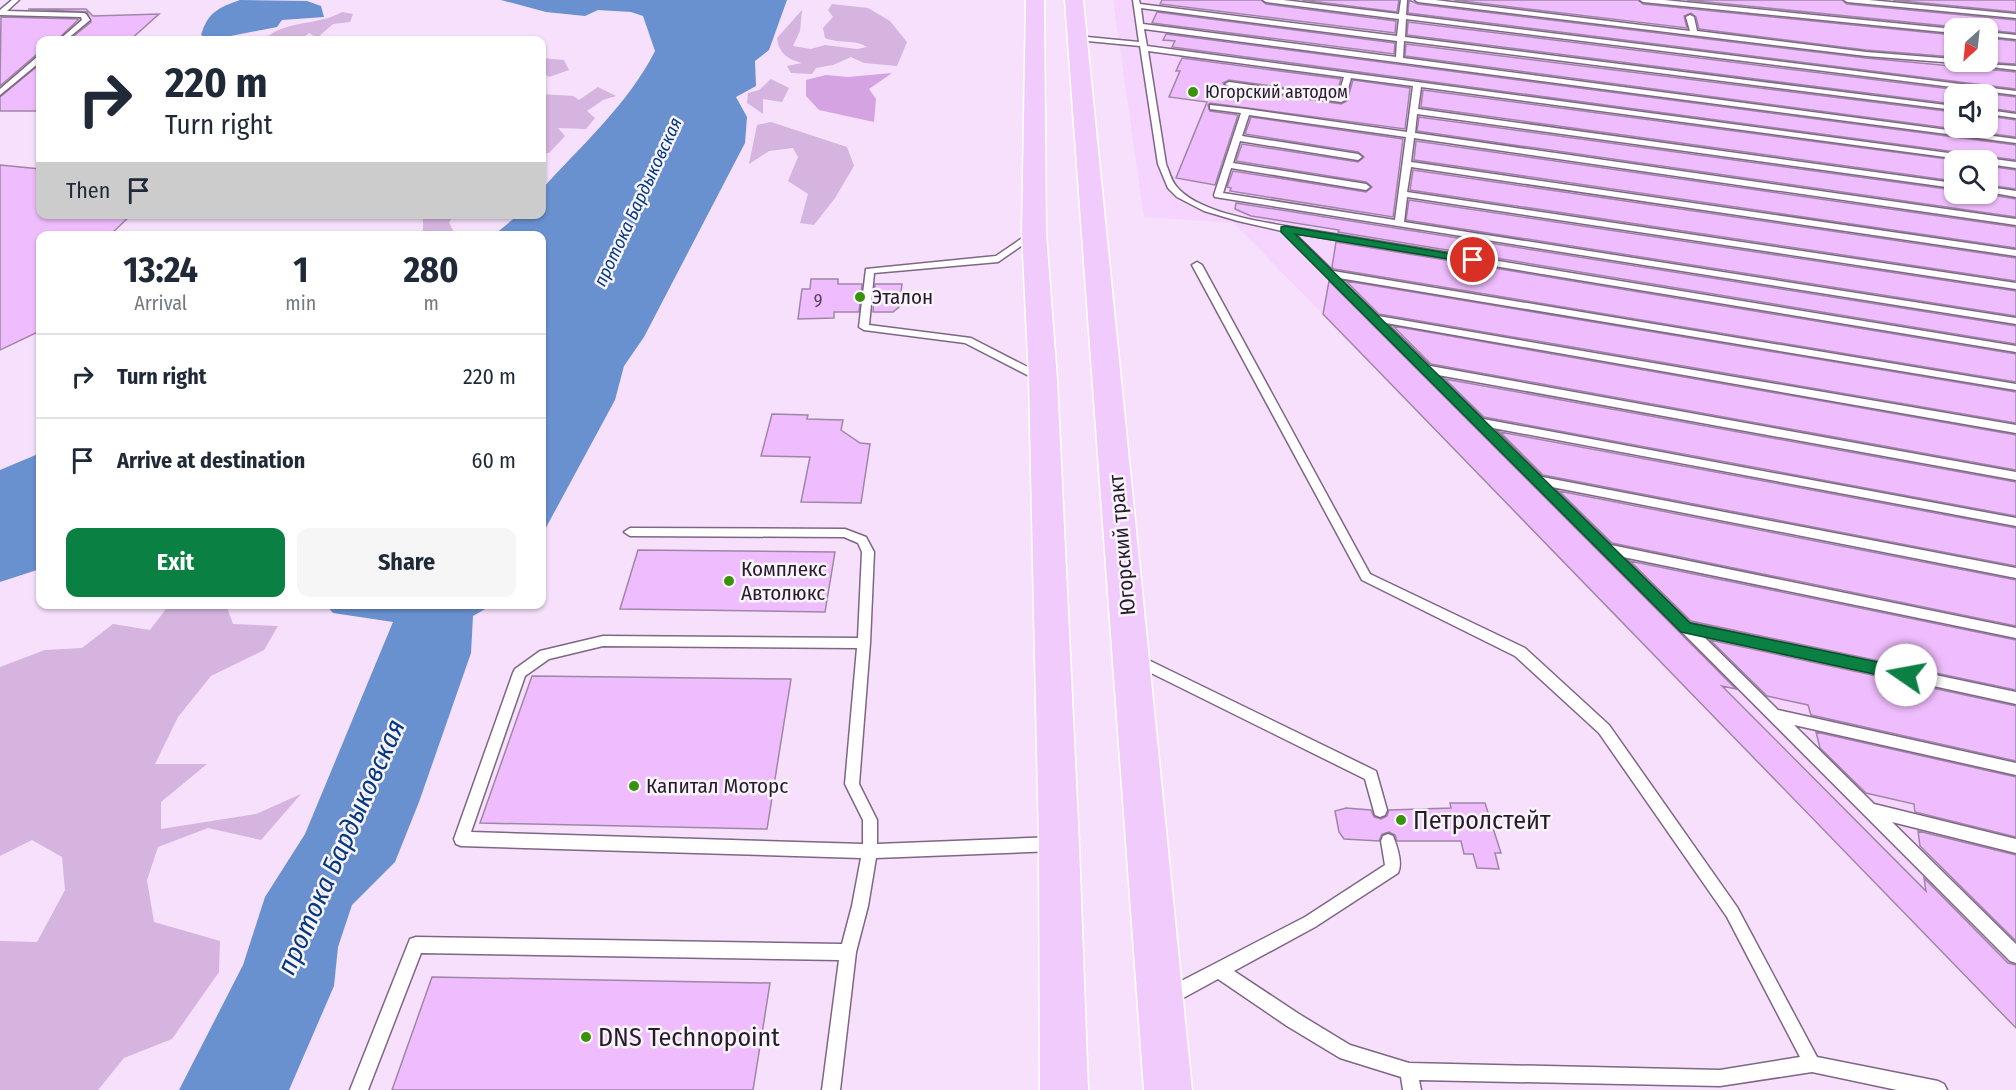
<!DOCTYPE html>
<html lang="en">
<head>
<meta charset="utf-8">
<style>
  :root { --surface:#fff; --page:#f6f6f7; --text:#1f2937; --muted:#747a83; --line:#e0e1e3; --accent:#0b8043 }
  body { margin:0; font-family:"Fira Sans Condensed",sans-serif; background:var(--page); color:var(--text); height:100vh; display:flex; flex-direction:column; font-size:22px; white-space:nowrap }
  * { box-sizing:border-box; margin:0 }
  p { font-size:20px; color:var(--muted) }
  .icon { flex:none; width:33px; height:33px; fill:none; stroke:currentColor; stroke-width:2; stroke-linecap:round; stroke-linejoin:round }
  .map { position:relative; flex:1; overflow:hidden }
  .details { position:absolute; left:36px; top:231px; width:510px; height:378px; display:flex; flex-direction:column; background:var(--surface); border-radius:12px; box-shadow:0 2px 4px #0004 }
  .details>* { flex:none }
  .hud { position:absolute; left:36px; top:36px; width:510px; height:183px; border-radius:12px; box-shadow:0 2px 4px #0004; background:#fff; color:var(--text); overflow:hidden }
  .needle { width:39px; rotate:207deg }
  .fabs { position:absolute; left:1944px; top:18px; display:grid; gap:12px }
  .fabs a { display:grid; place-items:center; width:54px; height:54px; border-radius:12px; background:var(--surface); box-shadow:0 2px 4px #0004; font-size:30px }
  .pin { position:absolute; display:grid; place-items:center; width:51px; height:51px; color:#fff; margin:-26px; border:3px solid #fff; border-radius:50%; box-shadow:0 2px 6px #0007 }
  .me { position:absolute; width:66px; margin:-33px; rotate:282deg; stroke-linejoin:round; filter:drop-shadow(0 0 4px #0008) }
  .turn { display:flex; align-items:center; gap:21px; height:126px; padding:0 30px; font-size:27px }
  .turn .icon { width:78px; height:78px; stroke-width:2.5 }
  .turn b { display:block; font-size:42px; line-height:51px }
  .then { display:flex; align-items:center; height:57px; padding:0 30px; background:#0003; gap:12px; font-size:22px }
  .eta { display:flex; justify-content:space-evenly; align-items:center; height:102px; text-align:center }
  .eta b { font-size:36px; font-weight:700; line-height:42px }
  .button { display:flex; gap:12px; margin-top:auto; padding:12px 30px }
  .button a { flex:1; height:69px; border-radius:12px; background:var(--accent); color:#fff; font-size:24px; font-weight:700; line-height:69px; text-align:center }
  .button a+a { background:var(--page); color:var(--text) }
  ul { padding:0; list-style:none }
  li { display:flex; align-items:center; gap:18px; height:84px; padding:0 30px; border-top:2px solid var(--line) }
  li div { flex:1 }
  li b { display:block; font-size:22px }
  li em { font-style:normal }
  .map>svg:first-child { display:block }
  .built { fill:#f5d4fe; fill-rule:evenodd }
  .green { fill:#d5b4df }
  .forest { fill:#d5a3e2 }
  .water { fill:#6991cf }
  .building { fill:#efbdfd; stroke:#9f86a7; stroke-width:1.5 }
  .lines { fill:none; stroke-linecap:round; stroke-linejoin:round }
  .lane-casing { stroke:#7e6685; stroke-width:3 }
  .primary-casing { stroke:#fff; stroke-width:3 }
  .lane { fill:#fff; fill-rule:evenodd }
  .primary { fill:#f1cbfb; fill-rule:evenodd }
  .route { fill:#0b8043; stroke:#07532c; stroke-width:1.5 }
  .poi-dot { fill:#389309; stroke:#f9f3fb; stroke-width:2 }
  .labels { text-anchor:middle; stroke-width:5; stroke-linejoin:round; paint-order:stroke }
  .far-poi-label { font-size:18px; fill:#261c29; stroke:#f9f3fb; text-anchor:start }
  .far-water-label { font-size:18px; font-style:italic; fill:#043981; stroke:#f9f3fb }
  .number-label { font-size:18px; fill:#58445e }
  .poi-label { font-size:21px; fill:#261c29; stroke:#f9f3fb; text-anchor:start }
  .street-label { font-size:21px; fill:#261c29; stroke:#f9f3fb }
  .near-poi-label { font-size:26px; fill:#261c29; stroke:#f9f3fb; text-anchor:start }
  .near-water-label { font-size:27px; font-style:italic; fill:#043981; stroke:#f9f3fb }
</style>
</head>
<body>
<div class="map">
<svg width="2016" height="1090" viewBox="0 0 2016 1090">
  <rect width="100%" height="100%" fill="#f6e0fc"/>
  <path class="built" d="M1113 0H2016V1028L1234 223 1144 217ZM1954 28H1988V62H1954ZM1954 94H1988V128H1954ZM1954 160H1988V194H1954Z"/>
  <path class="green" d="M832 4 868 8 890 21 907 42 897 66 864 63 851 57 833 65 816 68 812 74 791 73 787 66 802 63C788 59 779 54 777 38L802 10 800 31 793 46 811 49 825 45 857 49 867 47C855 39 839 44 825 38L823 28 833 17 828 10Z
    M342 12 353 14 350 22 333 24 317 38 309 33 301 40H260C268 37 274 31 281 29 302 21 323 23 342 12Z
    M542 58 564 60 569 70 549 77 542 72Z
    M771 79 789 88 782 102 763 99V114L747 103 748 93 759 90Z
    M598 87 616 96 603 100 587 111 595 118 586 129 558 128 565 136 549 153 542 154V94L573 96 579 100Z
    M771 122 847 147 854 166 835 198 814 225 800 223 808 194 788 181 798 157 793 148 769 151 749 164 757 125Z
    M423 215H455L449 222 455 235H423Z
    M169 605H226L233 624 278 626 264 650 211 676 178 717 155 764H207L161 802V829L256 814 301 794 261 840 208 828 158 847 147 880 154 922 220 941 219 972 172 1039 124 1058 98 1090H0V941L37 942 65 890 62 857 32 840 0 856V667L45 650 82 648 113 624 150 630Z"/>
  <path class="forest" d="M892 73 869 89 876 99 874 122 819 110 806 96V80L826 75 848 77Z"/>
  <path class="water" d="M240 0 307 1 321 6 324 17 282 20 277 27 210 40 201 35C208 12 218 8 240 0Z
    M501 0H787L769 50 755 61 756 86 736 97 747 117 745 143 644 337 624 366 615 400 542 535V236L494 235 518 215 542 214V189C581 146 629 103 655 51L643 16 631 12 598 10 585 16 546 12Z
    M38 454 40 456V569L0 582V470Z
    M326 605H492L473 616 471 653 419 802 395 862 352 905 338 947 334 986 289 1090H179L243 965 265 897 305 834 393 622 333 613Z"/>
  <path class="building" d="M1162 0H1261L1266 4 1396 21 1395 33 1160 4Z
    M1302 0H1399L1397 12Z
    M1409 0 1418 4 1866 58 2016 72V89L1408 13Z
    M1454 0H1638L1643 4 1954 35V57L1866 50 1699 29 1696 17 1691 13 1684 16 1687 28Z
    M1687 0H1842L1847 4 2016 20V33Z
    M1893 0H2016V12Z
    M28 9H86L93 16 159 14 130 40H69L91 22 87 12Z
    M1157 12 1395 43 1394 54 1152 23Z
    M1 17 79 19 57 40H40V55H36L0 86Z
    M1408 22 2016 97V112L1988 108V94H1954V104L1407 35Z
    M1166 34 2016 145V160L1172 47 1175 41 1163 40Z
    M1988 38 2016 41V64L1981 62H1988Z
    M1406 44 1954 112V128H1988V116L2016 120V137L1405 56Z
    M1182 58 1341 79 1336 95 1229 80 1223 83 1229 88 1341 104 1347 101 1353 80 1410 88 1405 129 1210 103 1208 105 1210 111 1238 115 1215 185 1176 178 1207 102 1169 97 1180 71H1176Z
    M40 64V111H0V97Z
    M1423 90 1955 160 1954 181 1421 107Z
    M1251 117 1403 139 1393 217 1230 191 1231 188 1227 187 1233 171 1366 192 1372 187 1366 182 1236 161 1242 144 1358 162 1364 157 1358 152 1245 134Z
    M1419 117 1954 190V194H1986L2016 199V217L1417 131Z
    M1416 141 2016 227V248L1414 160Z
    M0 165 40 169V214H132L109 236H40V331L0 350Z
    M1988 166 2016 170V189L1988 185Z
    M1413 170 2016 258V281L1410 190Z
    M1409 200 2016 291V316L1406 220Z
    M1236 203 2016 326V344L1338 232 1339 230 1251 216 1235 209Z
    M1336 242 2016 354V382L1334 269 1332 267Z
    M811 279H838V284H862L859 312H834V318L798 319 802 289H810Z
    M1329 281 1736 689 1722 686 1926 891 1924 878 2008 963 2016 965V1028L1323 314Z
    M1346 281 2016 392V423L1379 314Z
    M875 284H902L899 307 893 312H873Z
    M1393 326 2016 435V470L1431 364Z
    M1445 379 2016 482V516L1484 417Z
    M772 414 808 415 807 419 843 420 841 430 860 443 870 444 861 503 801 502 810 457 761 456Z
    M1500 432 2016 528V566L1543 475Z
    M1559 491 2016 580V626L1612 543Z
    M638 550 835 552 825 612 620 609Z
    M1630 561 2016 640V690L1691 621Z
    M1710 640 2016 706V761L1811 715 1808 705 1767 696Z
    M532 676 791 679 767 829 480 823Z
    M1816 732 2016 777V837L1915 812 1914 804 1866 793 1820 748Z
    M1450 803H1485L1501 853H1495L1499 869 1477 868 1473 854H1464L1461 841H1397L1395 835 1389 832 1382 834 1379 841 1344 839 1339 832 1335 811 1346 808 1371 810 1374 817 1381 819 1387 816 1389 810 1451 808Z
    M1918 831 2016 855V941L1920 846Z
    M432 977 770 983 753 1090H392Z"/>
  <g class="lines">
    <g class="lane-casing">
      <path id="lane" d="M12 0H19L7 11 84 13 86 14 90 20 66 40H59L82 20 81 17 0 15V10Z
        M1133 0H1139L1140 4 1397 36 1399 19 1266 2 1263 0H1283L1399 14 1401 0H1407L1406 15 2016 91V95L1406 19 1405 37 1954 106V110L1404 41 1403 58 2016 139V143L1144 29 1147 46 2016 162V168L1988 164V160H1968L1421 87 1418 109 1954 183V188L1417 114 1415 133 2016 219V225L1414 138 1411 162 2016 250V256L1411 167 1407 192 2016 283V289L1407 197 1404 222 2016 318V324L1215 197 1214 195 1241 113 1210 109V105L1246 109 1407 132 1413 86 1351 78 1345 100 1341 102 1229 86 1225 84 1229 82 1338 97 1344 77 1148 51 1166 164C1169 171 1171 180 1176 186 1197 212 1253 220 1285 226L2016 346V352L1294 233 1333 271 2016 384V390L1339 278 1378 316 2016 425V433L1386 323 1430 366 2016 472V480L1438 375 1483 419 2016 518V526L1493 428 1542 477 2016 568V578L1552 487 1611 545 2016 628V638L1623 557 1690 623 2016 692V704L1703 636 1778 710 2016 763V775L1794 725 1874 804 2016 839V853L1892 822 2016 944V963L2010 961 1282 231 1238 221 1204 211 1177 197 1168 188 1158 164 1140 46 1077 40 1073 38 1077 36 1139 42ZM1141 8 1397 41 1396 57 1143 24ZM1249 115 1406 137 1395 220 1223 193 1231 168 1366 190 1370 187 1366 184 1233 163 1240 141 1358 160 1362 157 1358 154 1242 136Z
        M1415 0H1435L1690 31 1686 17 1690 15 1694 17 1697 31 1866 52 1954 59V62L2016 66V70L1956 63 1866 56 1418 2Z
        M1640 0H1664L1954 29V33L1643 2Z
        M1844 0H1869L2016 14V18L1847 2Z
        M1988 32 2016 35V39L1988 36Z
        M37 57H40V62L0 95V89Z
        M1988 110 2016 114V118L1988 114Z
        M1988 187 2016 191V197L1988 192Z
        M1034 230 1037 231V235L998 262 874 273 869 325 971 338 1045 376 1046 378 1045 380H1037L965 343 864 330 859 327 866 269 996 256Z
        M1197 262 1202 265 1370 574 1525 648 1609 725 1737 907 1817 1057 1938 1081 1944 1084 1947 1090H1897L1812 1072 1720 1086 1419 1080 1421 1090H1403L1401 1077 1340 1058 1287 1026 1218 979 1174 1003 1168 1005 1162 1003 1160 997 1162 991 1305 917 1385 865 1381 841 1383 836 1388 834 1393 836C1397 846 1403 863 1398 873L1315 927 1234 971 1299 1014 1350 1045 1409 1063 1720 1070 1800 1057 1727 917 1599 733 1515 656 1362 580 1192 265Z
        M630 528 845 529 866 537 874 552 870 643 859 784 877 820V844L1054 837 1059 839 1061 844 1059 849 1054 851 876 858 868 906 856 952 840 1090H822L839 960 421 953 368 1090H350L410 939 416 937 842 944 852 906 861 858 461 846 456 844 454 839 513 673 515 669 540 651 603 636 858 638 862 552 858 543 844 537 630 536 624 532ZM603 646 857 648 845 784 863 820V844L471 832 525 676 549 659Z
        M1136 654 1376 771 1387 810 1385 815 1380 817 1375 815 1365 779 1131 663 1129 659 1131 655Z"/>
    </g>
    <g class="primary-casing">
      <path id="primary" d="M1026 0H1044L1046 233 1057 379 1079 844 1088 1090H1040L1039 844 1029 379 1022 233Z
        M1065 0H1083L1192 1090H1144Z"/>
    </g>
    <use href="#lane" class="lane"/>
    <use href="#primary" class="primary"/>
  </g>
  <path class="route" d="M1285 226 1477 258 1479 260 1473 263 1295 234 1690 623 1906 668 1911 670 1913 675 1911 679 1906 681 1681 632 1281 232V227Z"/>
  <g class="poi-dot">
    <circle cx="1193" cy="92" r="6"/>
    <circle cx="860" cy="297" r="6"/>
    <circle cx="729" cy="581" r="6"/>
    <circle cx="634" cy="786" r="6"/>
    <circle cx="1401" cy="820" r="6"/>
    <circle cx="586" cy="1037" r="6"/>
  </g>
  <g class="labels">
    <g class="far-poi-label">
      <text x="1205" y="98">Югорский автодом</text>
    </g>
    <g class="far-water-label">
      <text transform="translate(638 202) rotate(-65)" y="6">протока Бардыковская</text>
    </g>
    <g class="number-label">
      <text x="818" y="307">9</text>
    </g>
    <g class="poi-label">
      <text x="872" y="304">Эталон</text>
      <text x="741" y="576">Комплекс<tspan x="741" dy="24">Автолюкс</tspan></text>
      <text x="646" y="793">Капитал Моторс</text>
    </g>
    <g class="street-label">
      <text transform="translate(1122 545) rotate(-95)" y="7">Югорский тракт</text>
    </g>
    <g class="near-poi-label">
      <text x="1413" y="829">Петролстейт</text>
      <text x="598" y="1046">DNS Technopoint</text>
    </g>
    <g class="near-water-label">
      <text transform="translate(341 847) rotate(-66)" y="9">протока Бардыковская</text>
    </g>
  </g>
</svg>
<div class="fabs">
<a><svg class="needle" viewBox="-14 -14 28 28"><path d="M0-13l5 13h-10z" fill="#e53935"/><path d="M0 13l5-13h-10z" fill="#747a83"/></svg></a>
<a><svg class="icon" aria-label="sound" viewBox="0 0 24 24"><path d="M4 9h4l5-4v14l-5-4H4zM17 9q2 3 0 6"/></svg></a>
<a><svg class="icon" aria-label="search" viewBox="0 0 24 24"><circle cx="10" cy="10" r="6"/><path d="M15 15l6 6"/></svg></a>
</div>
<div class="pin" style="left:1473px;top:260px;background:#d93025"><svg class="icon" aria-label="arrive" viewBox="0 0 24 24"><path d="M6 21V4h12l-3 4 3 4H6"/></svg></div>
<svg class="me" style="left:1906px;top:675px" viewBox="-20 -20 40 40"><circle r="19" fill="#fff"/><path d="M0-13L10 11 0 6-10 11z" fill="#0b8043"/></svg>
<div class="hud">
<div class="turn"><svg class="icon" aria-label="right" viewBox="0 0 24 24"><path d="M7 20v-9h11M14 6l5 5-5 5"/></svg><div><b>220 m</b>Turn right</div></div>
<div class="then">Then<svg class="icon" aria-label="arrive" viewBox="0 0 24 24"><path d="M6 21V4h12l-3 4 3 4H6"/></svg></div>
</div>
<section class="details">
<div class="eta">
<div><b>13:24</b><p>Arrival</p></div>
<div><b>1</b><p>min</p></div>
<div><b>280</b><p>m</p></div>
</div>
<ul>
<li><svg class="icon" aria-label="right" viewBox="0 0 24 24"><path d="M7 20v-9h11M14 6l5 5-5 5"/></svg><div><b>Turn right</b></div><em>220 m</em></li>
<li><svg class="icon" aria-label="arrive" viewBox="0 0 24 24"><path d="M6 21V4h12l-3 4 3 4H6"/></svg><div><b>Arrive at destination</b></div><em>60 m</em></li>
</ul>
<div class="button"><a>Exit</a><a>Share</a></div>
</section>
</div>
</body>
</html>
